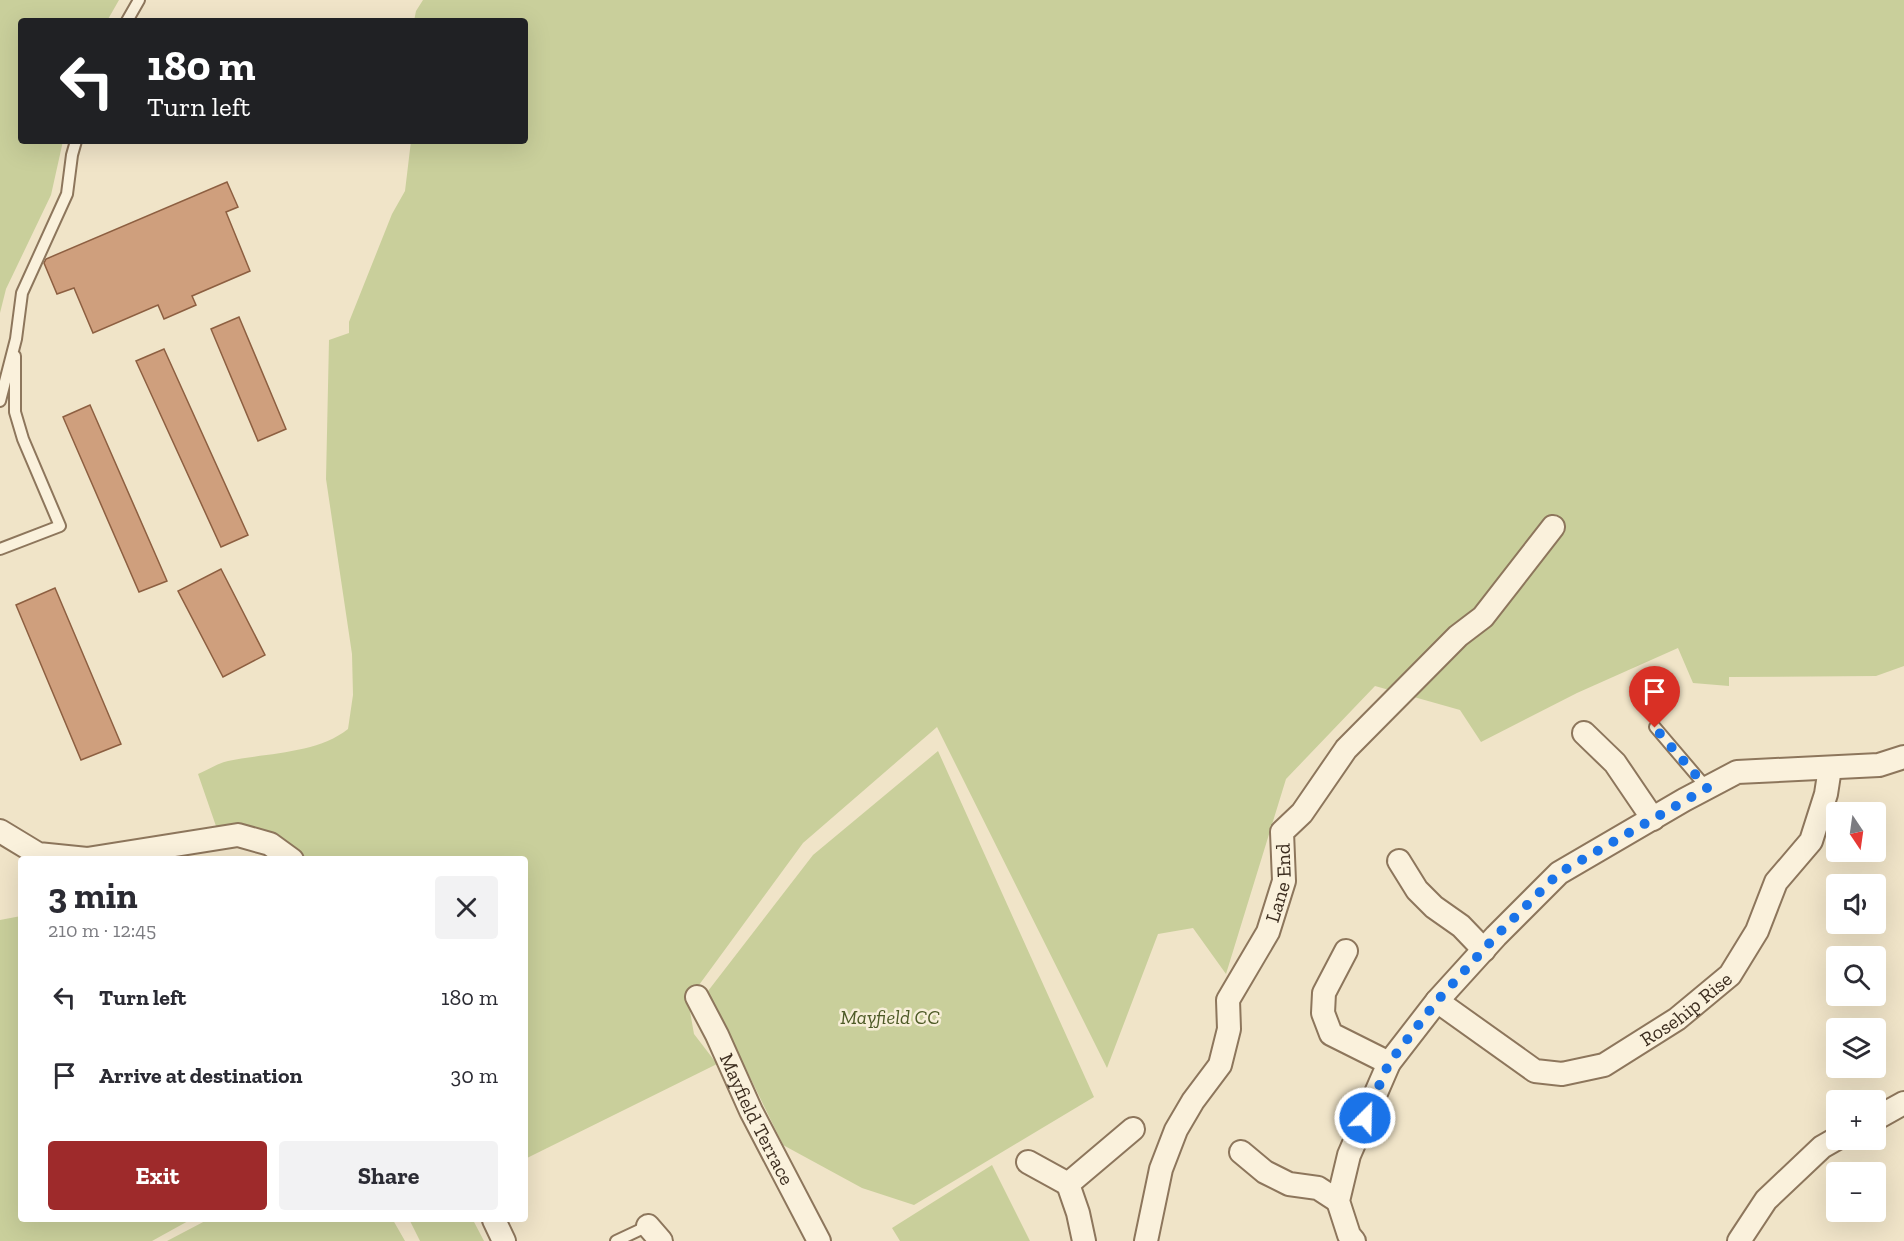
<!DOCTYPE html>
<html lang="en">
<head>
<meta charset="utf-8">
<style>
  :root { --surface:#fff; --page:#f2f2f3; --text:#2b2b33; --muted:#7c7c81; --accent:#9e2a2b }
  body { margin:0; font-family:"Zilla Slab",serif; background:var(--page); color:var(--text); height:100vh; display:flex; flex-direction:column; font-size:22px; white-space:nowrap }
  * { box-sizing:border-box; margin:0 }
  p { font-size:20px; color:var(--muted) }
  .icon { flex:none; width:33px; height:33px; fill:none; stroke:currentColor; stroke-width:2; stroke-linecap:round; stroke-linejoin:round }
  .map { position:relative; flex:1; overflow:hidden }
  .panel { position:absolute; left:18px; top:856px; width:510px; height:366px; display:flex; flex-direction:column; background:var(--surface); border-radius:6px; box-shadow:0 6px 24px #0002 }
  .panel>* { flex:none }
  .hud { position:absolute; left:18px; top:18px; width:510px; height:126px; border-radius:6px; box-shadow:0 6px 24px #0002; background:#202124; color:#fff; overflow:hidden }
  .needle { width:39px; rotate:167deg }
  .fabs { position:absolute; left:1826px; top:802px; display:grid; gap:12px }
  .fabs a { display:grid; place-items:center; width:60px; height:60px; border-radius:6px; background:var(--surface); box-shadow:0 6px 24px #0002; font-size:30px }
  .pin { position:absolute; display:grid; place-items:center; width:51px; height:51px; color:#fff; margin:-62px -26px; border-radius:50% 50% 50% 0; rotate:-45deg; box-shadow:0 0 6px #0007 }
  .pin .icon { rotate:45deg }
  .me { position:absolute; width:66px; margin:-33px; rotate:23deg; stroke-linejoin:round; filter:drop-shadow(0 0 4px #0008) }
  .turn { display:flex; align-items:center; gap:21px; height:126px; padding:0 30px; font-size:27px }
  .turn .icon { width:78px; height:78px; stroke-width:2.5 }
  .turn b { display:block; font-size:42px; line-height:51px }
  .round { display:grid; place-items:center; flex:none; width:63px; height:63px; border-radius:6px; background:var(--page) }
  .overview { display:flex; align-items:center; justify-content:space-between; height:102px; padding:0 30px }
  h1 { font-size:36px; font-weight:700; line-height:45px }
  .primary-button { display:flex; gap:12px; margin-top:auto; padding:12px 30px }
  .primary-button a { flex:1; height:69px; border-radius:6px; background:var(--accent); color:#fff; font-size:24px; font-weight:700; line-height:69px; text-align:center }
  .primary-button a+a { background:var(--page); color:var(--text) }
  ul { padding:0; list-style:none }
  li { display:flex; align-items:center; gap:18px; height:78px; padding:0 30px }
  li div { flex:1 }
  li b { display:block; font-size:22px }
  li em { font-style:normal }
  .map>svg:first-child { display:block }
  .green { fill:#c9cf9b }
  .building { fill:#cf9f7d; stroke:#8d5f41; stroke-width:1.5 }
  .lines { fill:none; stroke-linecap:round; stroke-linejoin:round }
  .service-casing { stroke:#8d765c; stroke-width:14 }
  .minor-casing { stroke:#8d765c; stroke-width:26 }
  .service { stroke:#faf1dc; stroke-width:10 }
  .minor { stroke:#faf1dc; stroke-width:22 }
  .route { stroke:#1a73e8; stroke-width:10; stroke-dasharray:0 18 }
  .labels { text-anchor:middle; stroke-width:5; stroke-linejoin:round; paint-order:stroke }
  .street-label { font-size:20px; fill:#3d2e20; stroke:#f7eed8 }
  .park-label { font-size:20px; font-style:italic; fill:#4d5a26; stroke:#f7eed8 }
</style>
</head>
<body>
<div class="map">
<svg width="1904" height="1241" viewBox="0 0 1904 1241">
  <rect width="100%" height="100%" fill="#f0e4c8"/>
  <path class="green" d="M0 0H119L107 21H21V141H63L51 195 6 289 0 313Z
    M423 0H1904V666L1876 676 1729 677V686L1693 683 1678 648 1577 693 1481 742 1460 710 1375 686 1286 779 1226 974 1193 928 1158 934 1107 1068 937 727 803 843 688 1000 694 1034 717 1064 525 1159V860L285 859 217 829 198 774C208 770 218 763 228 761 265 753 317 754 348 729L353 695 352 654 326 479 329 340 349 333V322L392 214 405 191 411 141H525V21H414L416 11Z
    M938 751 1094 1097 914 1205 862 1188 783 1145 708 991 813 855Z
    M21 916V1220H190L152 1241H0V920Z
    M992 1165 1030 1241H900L892 1228Z
    M207 1220H393L405 1241H167Z
    M413 1220H473L484 1241H420L410 1221Z"/>
  <path class="building" d="M227 182 238 207 226 212 250 271 192 296 196 305 164 319 158 305 93 333 74 288 57 294 44 263 46 259Z
    M239 317 286 429 258 441 211 329Z
    M164 349 248 535 221 547 136 361Z
    M90 405 167 581 139 592 63 417Z
    M221 569 265 655 223 677 178 591Z
    M55 588 121 744 81 760 16 605Z"/>
  <g class="lines">
    <g class="service-casing">
      <path id="service" d="M127 21 139 0
        M0 401 16 339 22 293 67 194 72 155 76 141
        M0 549 60 526 23 439 15 412V356
        M1655 727 1707 788
        M616 1241 648 1226"/>
    </g>
    <g class="minor-casing">
      <g id="minor">
        <path d="M1584 733 1615 763 1653 819"/>
        <path d="M0 831 38 854 87 859 238 835 270 844 292 860"/>
        <path d="M1399 861 1417 890 1434 907 1461 926 1484 950"/>
        <path d="M1346 951 1324 993 1323 1013 1331 1034 1389 1063"/>
        <path id="s1" d="M697 997 717 1035 751 1111 819 1241"/>
        <path id="s2" d="M1437 1001 1535 1071 1562 1074 1604 1065 1677 1019 1730 975 1757 931 1776 882 1811 841 1826 794 1830 768"/>
        <path d="M1875 1119 1904 1103"/>
        <path d="M1241 1152 1265 1172 1289 1184 1318 1188 1338 1201"/>
        <path d="M1028 1162 1068 1184"/>
        <path d="M494 1220 504 1241"/>
        <path d="M648 1226 661 1241"/>
        <path d="M1084 1241 1078 1213 1068 1184 1133 1129"/>
        <path id="s3" d="M1146 1241 1161 1169 1176 1130 1193 1101 1220 1065 1229 1029 1228 1000 1268 932 1284 881 1282 832 1302 813 1346 749 1458 636 1483 617 1553 527"/>
        <path d="M1354 1241 1349 1235 1338 1201 1349 1155 1389 1063 1437 1001 1496 936 1559 873 1684 800 1737 772 1879 765 1904 757"/>
        <path d="M1739 1241 1766 1200 1822 1147 1836 1139"/>
      </g>
    </g>
    <use href="#service" class="service"/>
    <use href="#minor" class="minor"/>
  </g>
  <g class="lines">
    <path class="route" d="M1365 1118 1389 1063 1437 1001 1496 936 1559 873 1707 788 1655 728"/>
  </g>
  <g class="labels">
    <g class="street-label">
      <text dy="7" stroke="none"><textPath href="#s3" startOffset="390">Lane End</textPath></text>
      <text dy="7" stroke="none"><textPath href="#s2" startOffset="290">Rosehip Rise</textPath></text>
      <text dy="7" stroke="none"><textPath href="#s1" startOffset="136">Mayfield Terrace</textPath></text>
    </g>
    <g class="park-label">
      <text x="890" y="1024">Mayfield CC</text>
    </g>
  </g>
</svg>
<div class="fabs">
<a><svg class="needle" viewBox="-14 -14 28 28"><path d="M0-13l5 13h-10z" fill="#e53935"/><path d="M0 13l5-13h-10z" fill="#7c7c81"/></svg></a>
<a><svg class="icon" aria-label="sound" viewBox="0 0 24 24"><path d="M4 9h4l5-4v14l-5-4H4zM17 9q2 3 0 6"/></svg></a>
<a><svg class="icon" aria-label="search" viewBox="0 0 24 24"><circle cx="10" cy="10" r="6"/><path d="M15 15l6 6"/></svg></a>
<a><svg class="icon" aria-label="layers" viewBox="0 0 24 24"><path d="M12 4l9 5-9 5-9-5zM3 14l9 5 9-5"/></svg></a>
<a>+</a>
<a>−</a>
</div>
<div class="pin" style="left:1655px;top:728px;background:#d93025"><svg class="icon" aria-label="arrive" viewBox="0 0 24 24"><path d="M6 21V4h12l-3 4 3 4H6"/></svg></div>
<svg class="me" style="left:1365px;top:1118px" viewBox="-20 -20 40 40"><circle r="17" fill="#1a73e8" stroke="#fff" stroke-width="3"/><path d="M0-11L8 9 0 5-8 9z" fill="#fff"/></svg>
<div class="hud">
<div class="turn"><svg class="icon" aria-label="left" viewBox="0 0 24 24"><path d="M17 20v-9H6M10 6l-5 5 5 5"/></svg><div><b>180 m</b>Turn left</div></div>
</div>
<section class="panel">
<div class="overview"><div><h1>3 min</h1><p>210 m · 12:45</p></div><a class="round"><svg class="icon" aria-label="close" viewBox="0 0 24 24"><path d="M6 6l12 12M18 6L6 18"/></svg></a></div>
<ul>
<li><svg class="icon" aria-label="left" viewBox="0 0 24 24"><path d="M17 20v-9H6M10 6l-5 5 5 5"/></svg><div><b>Turn left</b></div><em>180 m</em></li>
<li><svg class="icon" aria-label="arrive" viewBox="0 0 24 24"><path d="M6 21V4h12l-3 4 3 4H6"/></svg><div><b>Arrive at destination</b></div><em>30 m</em></li>
</ul>
<div class="primary-button"><a>Exit</a><a>Share</a></div>
</section>
</div>
</body>
</html>
